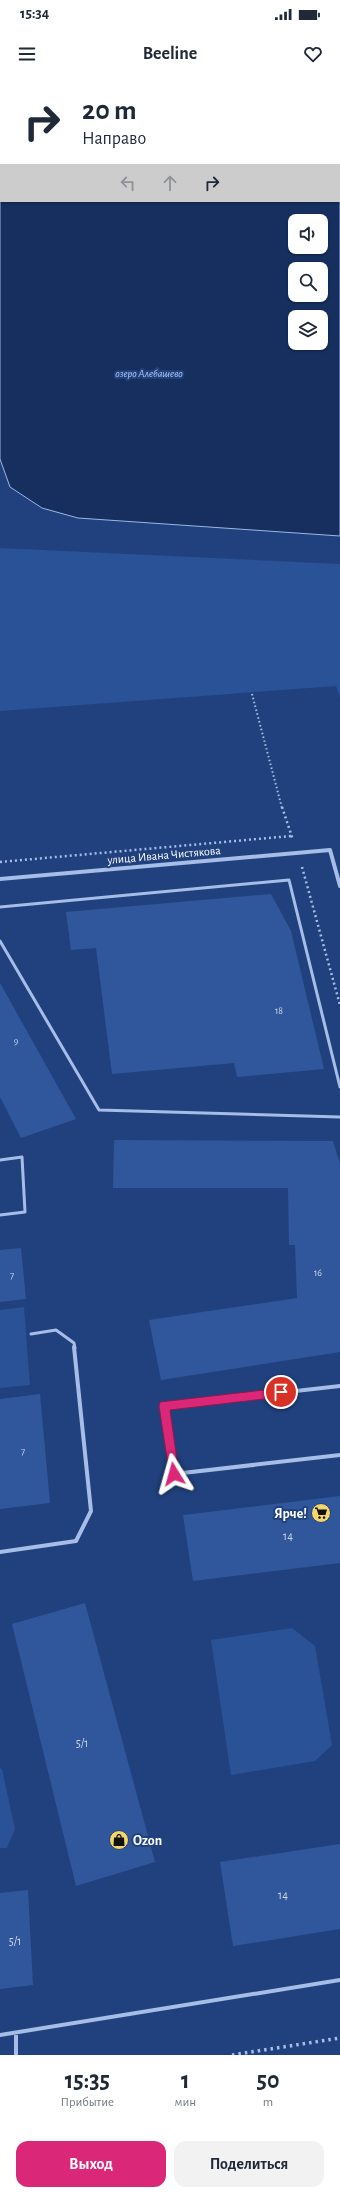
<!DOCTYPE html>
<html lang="ru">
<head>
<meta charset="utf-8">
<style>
  :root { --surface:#fff; --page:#f2f2f3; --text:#1f2937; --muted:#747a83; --accent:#db2777 }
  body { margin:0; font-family:"Alegreya Sans",sans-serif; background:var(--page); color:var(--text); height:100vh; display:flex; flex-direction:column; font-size:15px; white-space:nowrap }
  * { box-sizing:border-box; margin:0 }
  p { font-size:13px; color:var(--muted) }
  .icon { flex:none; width:22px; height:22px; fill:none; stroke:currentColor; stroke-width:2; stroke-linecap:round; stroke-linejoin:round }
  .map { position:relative; height:1975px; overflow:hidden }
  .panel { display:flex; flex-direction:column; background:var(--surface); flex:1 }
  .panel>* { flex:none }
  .guide { position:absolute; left:0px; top:0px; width:340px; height:122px; box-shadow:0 1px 3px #0004; background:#fff; color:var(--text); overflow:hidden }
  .fabs { position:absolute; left:288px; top:134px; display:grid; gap:8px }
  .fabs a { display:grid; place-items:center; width:40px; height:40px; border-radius:8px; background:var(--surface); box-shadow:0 1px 3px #0004; font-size:20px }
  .pin { position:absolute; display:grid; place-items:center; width:34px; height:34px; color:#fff; margin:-17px; border:2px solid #fff; border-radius:50%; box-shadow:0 1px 4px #0007 }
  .me { position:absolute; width:44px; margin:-22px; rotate:352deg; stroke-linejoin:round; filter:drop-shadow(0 0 3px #0008) }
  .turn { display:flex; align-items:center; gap:14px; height:84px; padding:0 16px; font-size:18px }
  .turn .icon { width:52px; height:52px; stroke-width:2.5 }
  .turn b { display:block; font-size:28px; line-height:34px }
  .lanes { display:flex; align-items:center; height:38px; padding:0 16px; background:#0003; justify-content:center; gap:20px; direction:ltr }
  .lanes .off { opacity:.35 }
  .eta { display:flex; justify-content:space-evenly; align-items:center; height:68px; text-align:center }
  .eta b { font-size:24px; font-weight:700; line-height:28px }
  .action { display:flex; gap:8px; margin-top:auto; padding:8px 16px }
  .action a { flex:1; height:46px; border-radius:12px; background:var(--accent); color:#fff; font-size:16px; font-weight:700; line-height:46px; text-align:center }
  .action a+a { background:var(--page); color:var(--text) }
  .status { display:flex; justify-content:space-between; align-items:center; height:28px; padding:0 20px; background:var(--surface); direction:ltr }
  .status svg { height:11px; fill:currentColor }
  header { display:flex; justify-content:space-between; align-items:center; height:52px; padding:0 16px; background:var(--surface); font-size:18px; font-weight:700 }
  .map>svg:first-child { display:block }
  .green { fill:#2a5296 }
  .water { fill:#162f5e; stroke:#98b7e8; fill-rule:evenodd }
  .building { fill:#30579c }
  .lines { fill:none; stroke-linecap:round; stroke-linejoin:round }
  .path-far2 { stroke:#a5bde7; stroke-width:2; stroke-dasharray:1.5 2.5; stroke-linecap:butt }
  .path-far1 { stroke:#a5bde7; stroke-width:2.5; stroke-dasharray:2 3; stroke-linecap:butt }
  .path { stroke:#a5bde7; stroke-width:3.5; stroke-dasharray:2.5 4; stroke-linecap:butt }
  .service-far1 { stroke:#a5bde7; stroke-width:3 }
  .service { stroke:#a5bde7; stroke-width:4 }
  .minor { stroke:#a5bde7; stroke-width:4 }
  .route { fill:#db2777; stroke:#8e194d }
  .labels { text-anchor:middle; stroke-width:4; stroke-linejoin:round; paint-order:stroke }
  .number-label { font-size:10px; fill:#cbd5e6 }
  .far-water-label { font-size:11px; font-style:italic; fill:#b0c7ef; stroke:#21417e }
  .street-label { font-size:12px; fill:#fff; stroke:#21417e }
  .near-number-label { font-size:12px; fill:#cbd5e6 }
  .near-poi-label { font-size:14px; font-weight:bold; fill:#fff; stroke:#21417e; text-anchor:end }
</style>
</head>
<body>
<div class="status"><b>15:34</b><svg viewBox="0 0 49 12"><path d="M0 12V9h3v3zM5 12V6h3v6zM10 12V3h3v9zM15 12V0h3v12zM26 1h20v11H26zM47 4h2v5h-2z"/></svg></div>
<header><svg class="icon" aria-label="menu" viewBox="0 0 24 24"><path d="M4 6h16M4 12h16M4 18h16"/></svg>Beeline<svg class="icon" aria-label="heart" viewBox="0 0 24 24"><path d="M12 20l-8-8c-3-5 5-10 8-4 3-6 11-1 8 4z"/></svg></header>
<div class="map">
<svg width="340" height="1975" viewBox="0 0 340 1975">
  <rect width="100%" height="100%" fill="#21417e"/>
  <path class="green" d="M0 468 340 484V617L336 606 0 631Z
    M24 1227 30 1305 0 1308V1230Z
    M292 1548 315 1566 332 1665 315 1681 231 1695 211 1560Z
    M0 1688 2 1689 15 1749 7 1768H0Z"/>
  <path class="water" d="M0 0H340V456L78 438 42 428 10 407 0 379ZM1 1H339V121H1ZM295 141H321V167H295ZM295 189H321V215H295ZM295 237H321V263H295Z"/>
  <path class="building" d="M271 814 291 851 324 989 237 997 234 983 112 994 96 868 71 870 66 832Z
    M0 903 76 1039 21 1058 0 1017Z
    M114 1060 333 1061 340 1084V1272L161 1300 149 1240 297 1218 295 1165H289L288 1108H113Z
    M21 1168 26 1219 0 1222V1170Z
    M40 1314 50 1423 0 1429V1319Z
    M340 1416V1483L193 1501 183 1435Z
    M85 1523 155 1782 76 1806 12 1544Z
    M340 1764V1849L233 1866 220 1782Z
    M28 1810 33 1905 0 1909V1813Z"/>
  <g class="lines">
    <path class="path-far2" d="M252 614 282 728"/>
    <path class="path-far1" d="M282 727 293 760
      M0 782 291 756
      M302 787 340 925"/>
    <path class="path" d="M232 1975 340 1958"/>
    <path class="service-far1" d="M0 827 289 800 340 1007
      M0 861 99 1030 340 1037
      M0 1080 22 1077 25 1132 0 1135
      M31 1254 56 1250 74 1263 75 1268"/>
    <path class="service" d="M340 1306 164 1326 174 1394 340 1375
      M0 1472 76 1461 91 1431 74 1267
      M16 1953V1975
      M0 1955 340 1900"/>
    <path class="minor" d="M0 799 330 770 340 806"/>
  </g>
  <path class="route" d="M281 1308 287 1312 281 1317 170 1330 179 1394 178 1398H170L159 1326 160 1322Z"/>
  <defs>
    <g id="supermarket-disc" transform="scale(1)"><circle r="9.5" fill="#f4d766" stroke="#21417e"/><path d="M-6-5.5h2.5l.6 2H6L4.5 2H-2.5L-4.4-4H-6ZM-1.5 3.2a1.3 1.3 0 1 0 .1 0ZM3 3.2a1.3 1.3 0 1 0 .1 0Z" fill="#111"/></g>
    <g id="shop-disc" transform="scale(1)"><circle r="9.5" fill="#f4d766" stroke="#21417e"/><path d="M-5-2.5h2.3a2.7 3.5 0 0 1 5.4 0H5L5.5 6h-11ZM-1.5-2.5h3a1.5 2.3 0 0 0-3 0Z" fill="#111"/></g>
  </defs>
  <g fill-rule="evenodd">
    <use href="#supermarket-disc" x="321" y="1433"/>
    <use href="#shop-disc" x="119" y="1760"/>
  </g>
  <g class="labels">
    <g class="number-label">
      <text x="279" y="934">18</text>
      <text x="16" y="964">9</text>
      <text x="318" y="1196">16</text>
      <text x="12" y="1199">7</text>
      <text x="23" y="1375">7</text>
    </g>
    <g class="far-water-label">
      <text x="149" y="297">озеро Алебашево</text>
    </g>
    <g class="street-label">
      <text transform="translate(164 775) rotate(-5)" y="4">улица Ивана Чистякова</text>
    </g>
    <g class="near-number-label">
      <text x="288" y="1460">14</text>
      <text x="82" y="1667">5/1</text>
      <text x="283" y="1819">14</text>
      <text x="15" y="1865">5/1</text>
    </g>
    <g class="near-poi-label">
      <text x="307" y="1438">Ярче!</text>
      <text x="133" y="1765" text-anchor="start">Ozon</text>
    </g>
  </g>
</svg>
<div class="fabs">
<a><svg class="icon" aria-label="sound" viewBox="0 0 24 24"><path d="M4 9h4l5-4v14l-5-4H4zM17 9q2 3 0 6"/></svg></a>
<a><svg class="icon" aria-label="search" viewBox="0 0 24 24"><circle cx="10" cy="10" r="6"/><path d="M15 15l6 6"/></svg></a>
<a><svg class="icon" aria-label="layers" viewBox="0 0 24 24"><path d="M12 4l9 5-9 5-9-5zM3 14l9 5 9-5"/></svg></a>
</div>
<div class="pin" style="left:281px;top:1312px;background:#d93025"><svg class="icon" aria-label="arrive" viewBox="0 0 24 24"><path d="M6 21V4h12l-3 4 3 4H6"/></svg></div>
<svg class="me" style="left:174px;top:1394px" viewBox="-20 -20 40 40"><path d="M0-17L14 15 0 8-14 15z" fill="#db2777" stroke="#fff" stroke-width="4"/></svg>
<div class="guide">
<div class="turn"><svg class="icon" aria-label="right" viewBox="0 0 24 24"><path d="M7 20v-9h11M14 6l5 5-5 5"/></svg><div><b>20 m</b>Направо</div></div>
<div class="lanes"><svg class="icon off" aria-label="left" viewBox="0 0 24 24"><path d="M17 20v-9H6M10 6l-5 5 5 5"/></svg><svg class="icon off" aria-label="ahead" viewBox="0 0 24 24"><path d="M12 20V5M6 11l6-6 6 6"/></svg><svg class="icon" aria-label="right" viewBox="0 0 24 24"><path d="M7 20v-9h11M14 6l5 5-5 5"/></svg></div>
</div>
</div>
<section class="panel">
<div class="eta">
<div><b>15:35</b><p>Прибытие</p></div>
<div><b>1</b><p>мин</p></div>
<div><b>50</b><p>m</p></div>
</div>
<div class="action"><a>Выход</a><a>Поделиться</a></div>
</section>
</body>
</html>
